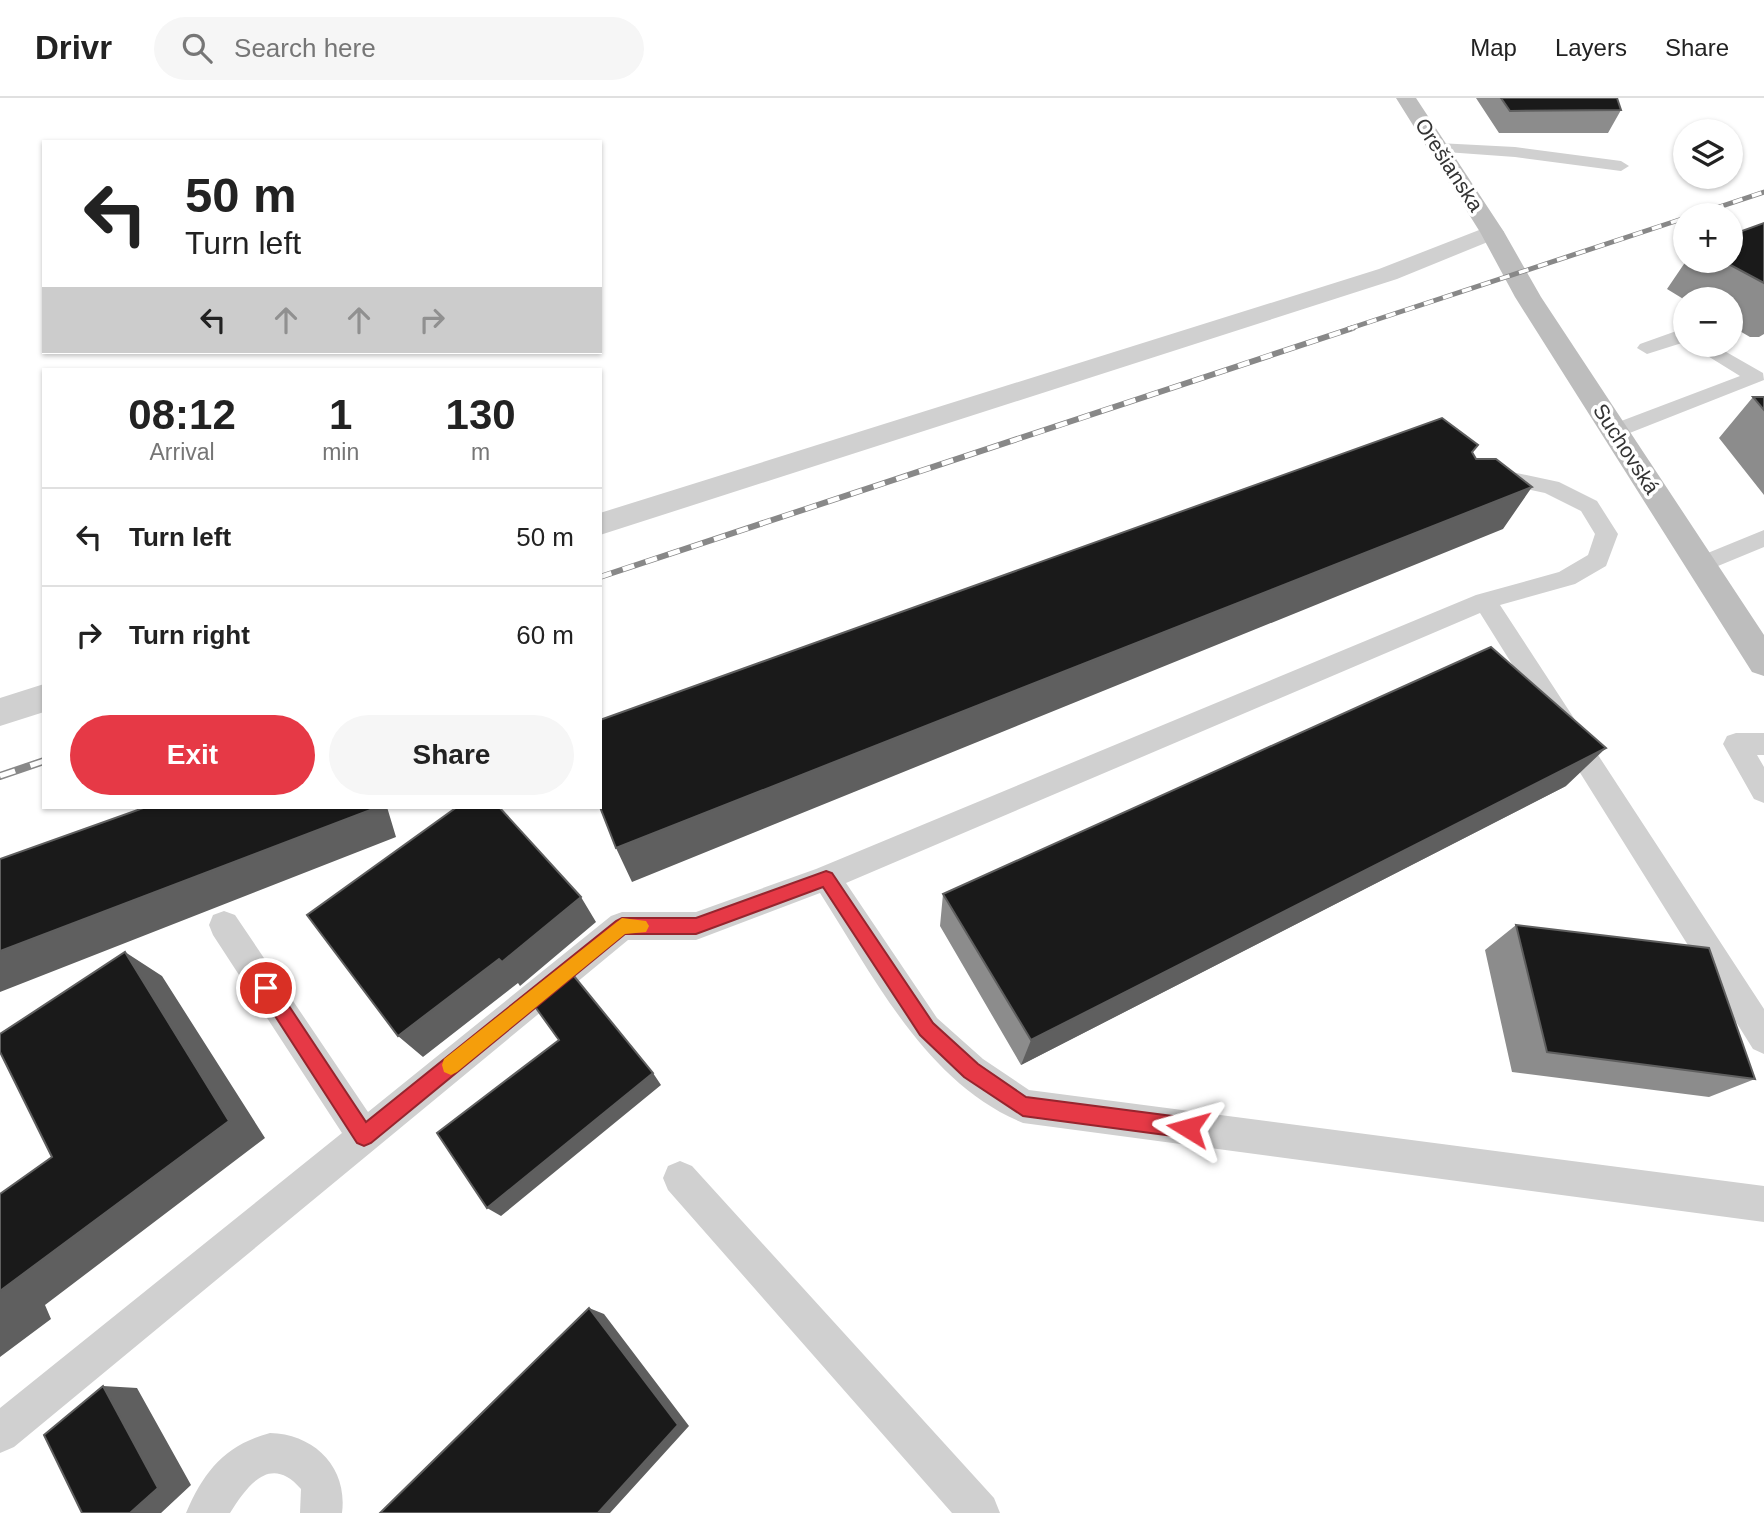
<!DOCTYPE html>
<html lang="en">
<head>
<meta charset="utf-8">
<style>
  :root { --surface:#fff; --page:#f6f6f6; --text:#222; --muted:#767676; --line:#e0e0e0; --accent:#e63946 }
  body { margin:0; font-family:Arial,sans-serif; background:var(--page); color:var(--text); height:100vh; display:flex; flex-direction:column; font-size:26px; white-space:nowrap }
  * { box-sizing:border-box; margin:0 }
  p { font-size:23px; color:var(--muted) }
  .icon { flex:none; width:38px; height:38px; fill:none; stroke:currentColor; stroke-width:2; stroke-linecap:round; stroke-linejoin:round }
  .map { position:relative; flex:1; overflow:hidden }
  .drawer { position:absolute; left:42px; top:270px; width:560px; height:441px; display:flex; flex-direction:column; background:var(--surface); border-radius:0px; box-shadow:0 2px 5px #0004 }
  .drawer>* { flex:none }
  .guide { position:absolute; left:42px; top:42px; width:560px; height:214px; border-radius:0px; box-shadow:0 2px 5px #0004; background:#fff; color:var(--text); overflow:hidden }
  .buttons { position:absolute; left:1673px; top:21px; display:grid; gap:14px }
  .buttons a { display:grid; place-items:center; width:70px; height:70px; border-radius:50%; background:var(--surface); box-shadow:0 2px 5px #0004; font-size:35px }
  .pin { position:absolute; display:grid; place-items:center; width:60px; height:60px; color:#fff; margin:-30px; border:4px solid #fff; border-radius:50%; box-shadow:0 2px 7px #0007 }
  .me { position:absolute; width:77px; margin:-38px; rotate:278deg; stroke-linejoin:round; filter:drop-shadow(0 0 5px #0008) }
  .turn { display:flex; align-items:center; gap:24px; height:147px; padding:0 28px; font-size:32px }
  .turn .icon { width:91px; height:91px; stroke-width:2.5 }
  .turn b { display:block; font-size:49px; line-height:60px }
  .lanes { display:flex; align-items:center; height:66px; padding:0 28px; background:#0003; justify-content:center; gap:35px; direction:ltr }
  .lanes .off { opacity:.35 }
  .eta { display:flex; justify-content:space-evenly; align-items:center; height:119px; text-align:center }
  .eta b { font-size:42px; font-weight:600; line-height:49px }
  .button { display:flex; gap:14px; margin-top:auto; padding:14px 28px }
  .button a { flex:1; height:80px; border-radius:42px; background:var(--accent); color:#fff; font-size:28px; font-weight:600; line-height:80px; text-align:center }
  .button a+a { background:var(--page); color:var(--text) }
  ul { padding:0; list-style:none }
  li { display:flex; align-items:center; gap:21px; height:98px; padding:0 28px; border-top:2px solid var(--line) }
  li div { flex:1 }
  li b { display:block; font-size:26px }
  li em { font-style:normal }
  header { display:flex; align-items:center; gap:42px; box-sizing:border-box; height:98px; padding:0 35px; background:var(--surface); border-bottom:2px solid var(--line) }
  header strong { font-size:33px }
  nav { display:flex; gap:38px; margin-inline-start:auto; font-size:24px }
  .search { width:490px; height:63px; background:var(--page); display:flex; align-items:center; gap:18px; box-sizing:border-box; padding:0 24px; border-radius:38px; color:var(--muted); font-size:26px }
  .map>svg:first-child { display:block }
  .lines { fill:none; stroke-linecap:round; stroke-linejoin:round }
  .lane { fill:#d0d0d0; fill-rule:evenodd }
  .street { fill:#d0d0d0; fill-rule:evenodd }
  .secondary { fill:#bdbdbd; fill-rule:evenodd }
  .rail-far2-casing { stroke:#888; stroke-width:5 }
  .rail-far1-casing { stroke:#888; stroke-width:6 }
  .rail-casing { stroke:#888; stroke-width:8 }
  .rail-far2 { stroke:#fff; stroke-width:3.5; stroke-dasharray:10; stroke-linecap:butt }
  .rail-far1 { stroke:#fff; stroke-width:4.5; stroke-dasharray:12; stroke-linecap:butt }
  .rail { stroke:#fff; stroke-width:5; stroke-dasharray:16; stroke-linecap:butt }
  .wall { fill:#8c8c8c }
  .shaded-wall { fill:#5f5f5f }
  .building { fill:#1a1a1a; stroke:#5f5f5f; stroke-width:2 }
  .route { fill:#e63946; stroke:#96252e; stroke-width:2 }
  .slow { fill:#f59e0b }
  .labels { text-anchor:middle; stroke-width:7; stroke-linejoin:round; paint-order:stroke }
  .far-street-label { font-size:21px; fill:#333; stroke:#fff }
</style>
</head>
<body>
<header>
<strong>Drivr</strong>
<div class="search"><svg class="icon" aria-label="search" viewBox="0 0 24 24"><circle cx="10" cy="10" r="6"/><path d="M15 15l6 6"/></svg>Search here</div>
<nav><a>Map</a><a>Layers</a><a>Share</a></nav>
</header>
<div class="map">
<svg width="1764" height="1415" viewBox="0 0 1764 1415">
  <rect width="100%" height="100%" fill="#fff"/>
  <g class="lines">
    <path class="lane" d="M1438 45 1515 49 1621 63 1629 68 1621 73 1515 59 1432 53 1430 50Z
      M1682 231 1685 232V244L1647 256 1637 250 1640 246Z
      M1690 247H1714L1763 275 1764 282 1622 338H1608L1605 333 1608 328 1740 278Z
      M1512 374 1559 384 1597 403 1618 436 1606 468 1575 486 1500 507 1764 911V956L1753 951 1480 515 846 785 937 920 983 961 1029 992 1764 1088V1124L1023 1025C926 985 874 879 820 795L696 842H628L14 1349 0 1355V1310L342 1035 213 837 209 827 213 817 224 813 235 817 368 1014 611 818 622 814H696L816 771 1476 497 1559 474 1588 457 1595 436 1581 413 1545 395 1512 388 1489 393 1481 391 1478 386 1481 381Z
      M1764 432V449L1701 475 1693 473 1689 467 1693 461Z
      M1736 635H1764V657H1757L1764 669V705L1754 701 1723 646 1727 638Z
      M680 1063 692 1068 994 1400 1000 1415H952L668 1092 663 1080 668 1068Z
      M270 1335C314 1336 348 1369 342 1415H300L301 1391C271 1356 248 1386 230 1415H186C204 1373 225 1347 270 1335Z"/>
    <path class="street" d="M1492 127 1500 129 1504 134 1500 139 1397 181 600 437V415L1379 171Z
      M44 586V614L0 628V600Z"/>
    <path class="secondary" d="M1396 0H1416L1504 134 1541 199 1764 537V578L1752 574 1515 199 1480 134Z"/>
    <g class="rail-far2-casing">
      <path id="rail-far2" d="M1695 117 1764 94
        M1348 231 1685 120"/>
    </g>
    <g class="rail-far1-casing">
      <path id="rail-far1" d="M600 479 1353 230"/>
    </g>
    <g class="rail-casing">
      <path id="rail" d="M0 678 44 663"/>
    </g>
    <use href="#rail-far2" class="rail-far2"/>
    <use href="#rail-far1" class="rail-far1"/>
    <use href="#rail" class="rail"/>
  </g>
  <path class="wall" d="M1476 0H1617L1621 12 1608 35H1499Z
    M1764 125V236L1759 239H1750L1731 228V201L1685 202 1667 191 1686 163H1731Z
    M1753 299H1764V397L1719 340Z
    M1566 688 1021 967 940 828 943 796Z
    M1516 827 1755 981 1709 999 1512 974 1485 852Z"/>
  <path class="shaded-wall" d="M1532 389 1503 431 632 784 616 750Z
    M1606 650 1566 688 1021 967 1031 942Z
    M372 709H387L396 739 0 894V853Z
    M581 799 596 824 520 888 518 885 423 959 398 938Z
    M125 854 162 878 265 1040 45 1207 51 1221 0 1259V1193L229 1023Z
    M653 975 661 987 501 1118 487 1110Z
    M589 1210 604 1216 689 1328 610 1415H598Z
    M103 1288 137 1290 191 1387 161 1415H130Z"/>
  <path class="building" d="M1501 0H1617L1621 12 1510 13Z
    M1764 125V185L1723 163H1731V137Z
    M1753 299H1764V312Z
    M1442 320 1478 347 1472 354 1476 361H1496L1532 389 616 750 600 709V622Z
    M1491 549 1606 650 1031 942 943 796Z
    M146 709H372L373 711 0 853V761Z
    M457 709H499L581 799 502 864 499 861 398 938 307 817Z
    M1516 827 1709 850 1755 981 1547 954Z
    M125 854 229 1023 0 1193V1096L52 1059 0 954V936Z
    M569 872 653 975 487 1110 437 1035 559 942 531 903Z
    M589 1210 678 1327 598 1415H380Z
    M103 1288 158 1390 130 1415H82L44 1337Z"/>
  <path class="route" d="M826 773 832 775 933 925 978 966 1026 999 1188 1020 1195 1023 1197 1030 1195 1037 1188 1040 1023 1018 964 979 920 937 823 789 696 836H625L371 1045 364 1048 357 1045 257 890 260 884 266 882 273 884 366 1024 616 823 622 820H696Z"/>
  <path class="slow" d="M622 820 646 823 649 828 646 834 625 836 457 974 451 977 444 974 442 967 444 961Z"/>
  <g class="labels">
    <g class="far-street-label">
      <text transform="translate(1449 67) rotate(57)" y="7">Orešianska</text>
      <text transform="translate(1626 351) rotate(57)" y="7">Suchovská</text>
    </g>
  </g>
</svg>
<div class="buttons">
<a><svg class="icon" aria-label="layers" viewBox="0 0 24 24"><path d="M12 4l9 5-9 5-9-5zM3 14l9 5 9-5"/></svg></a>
<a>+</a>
<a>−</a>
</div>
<div class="pin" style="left:266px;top:890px;background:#d93025"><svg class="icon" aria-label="arrive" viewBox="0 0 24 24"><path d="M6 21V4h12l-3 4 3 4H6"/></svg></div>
<svg class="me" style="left:1188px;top:1030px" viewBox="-20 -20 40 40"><path d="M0-17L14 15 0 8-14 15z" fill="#e63946" stroke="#fff" stroke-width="4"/></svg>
<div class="guide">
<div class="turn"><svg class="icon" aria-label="left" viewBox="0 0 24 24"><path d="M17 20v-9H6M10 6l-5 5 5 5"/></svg><div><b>50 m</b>Turn left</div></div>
<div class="lanes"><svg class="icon" aria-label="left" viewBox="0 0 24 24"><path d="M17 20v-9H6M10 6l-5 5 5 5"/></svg><svg class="icon off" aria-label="ahead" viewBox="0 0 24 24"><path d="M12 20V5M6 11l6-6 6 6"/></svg><svg class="icon off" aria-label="ahead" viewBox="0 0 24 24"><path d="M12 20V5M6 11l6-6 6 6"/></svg><svg class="icon off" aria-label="right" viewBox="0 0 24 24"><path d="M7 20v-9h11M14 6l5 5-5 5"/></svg></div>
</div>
<section class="drawer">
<div class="eta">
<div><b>08:12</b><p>Arrival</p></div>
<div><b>1</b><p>min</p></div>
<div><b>130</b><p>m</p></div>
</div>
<ul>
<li><svg class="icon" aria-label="left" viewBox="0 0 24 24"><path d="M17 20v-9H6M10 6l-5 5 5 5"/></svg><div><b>Turn left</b></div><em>50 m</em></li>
<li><svg class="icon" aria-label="right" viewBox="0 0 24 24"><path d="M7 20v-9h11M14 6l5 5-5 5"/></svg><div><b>Turn right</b></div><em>60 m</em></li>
</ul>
<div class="button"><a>Exit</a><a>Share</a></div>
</section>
</div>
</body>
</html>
